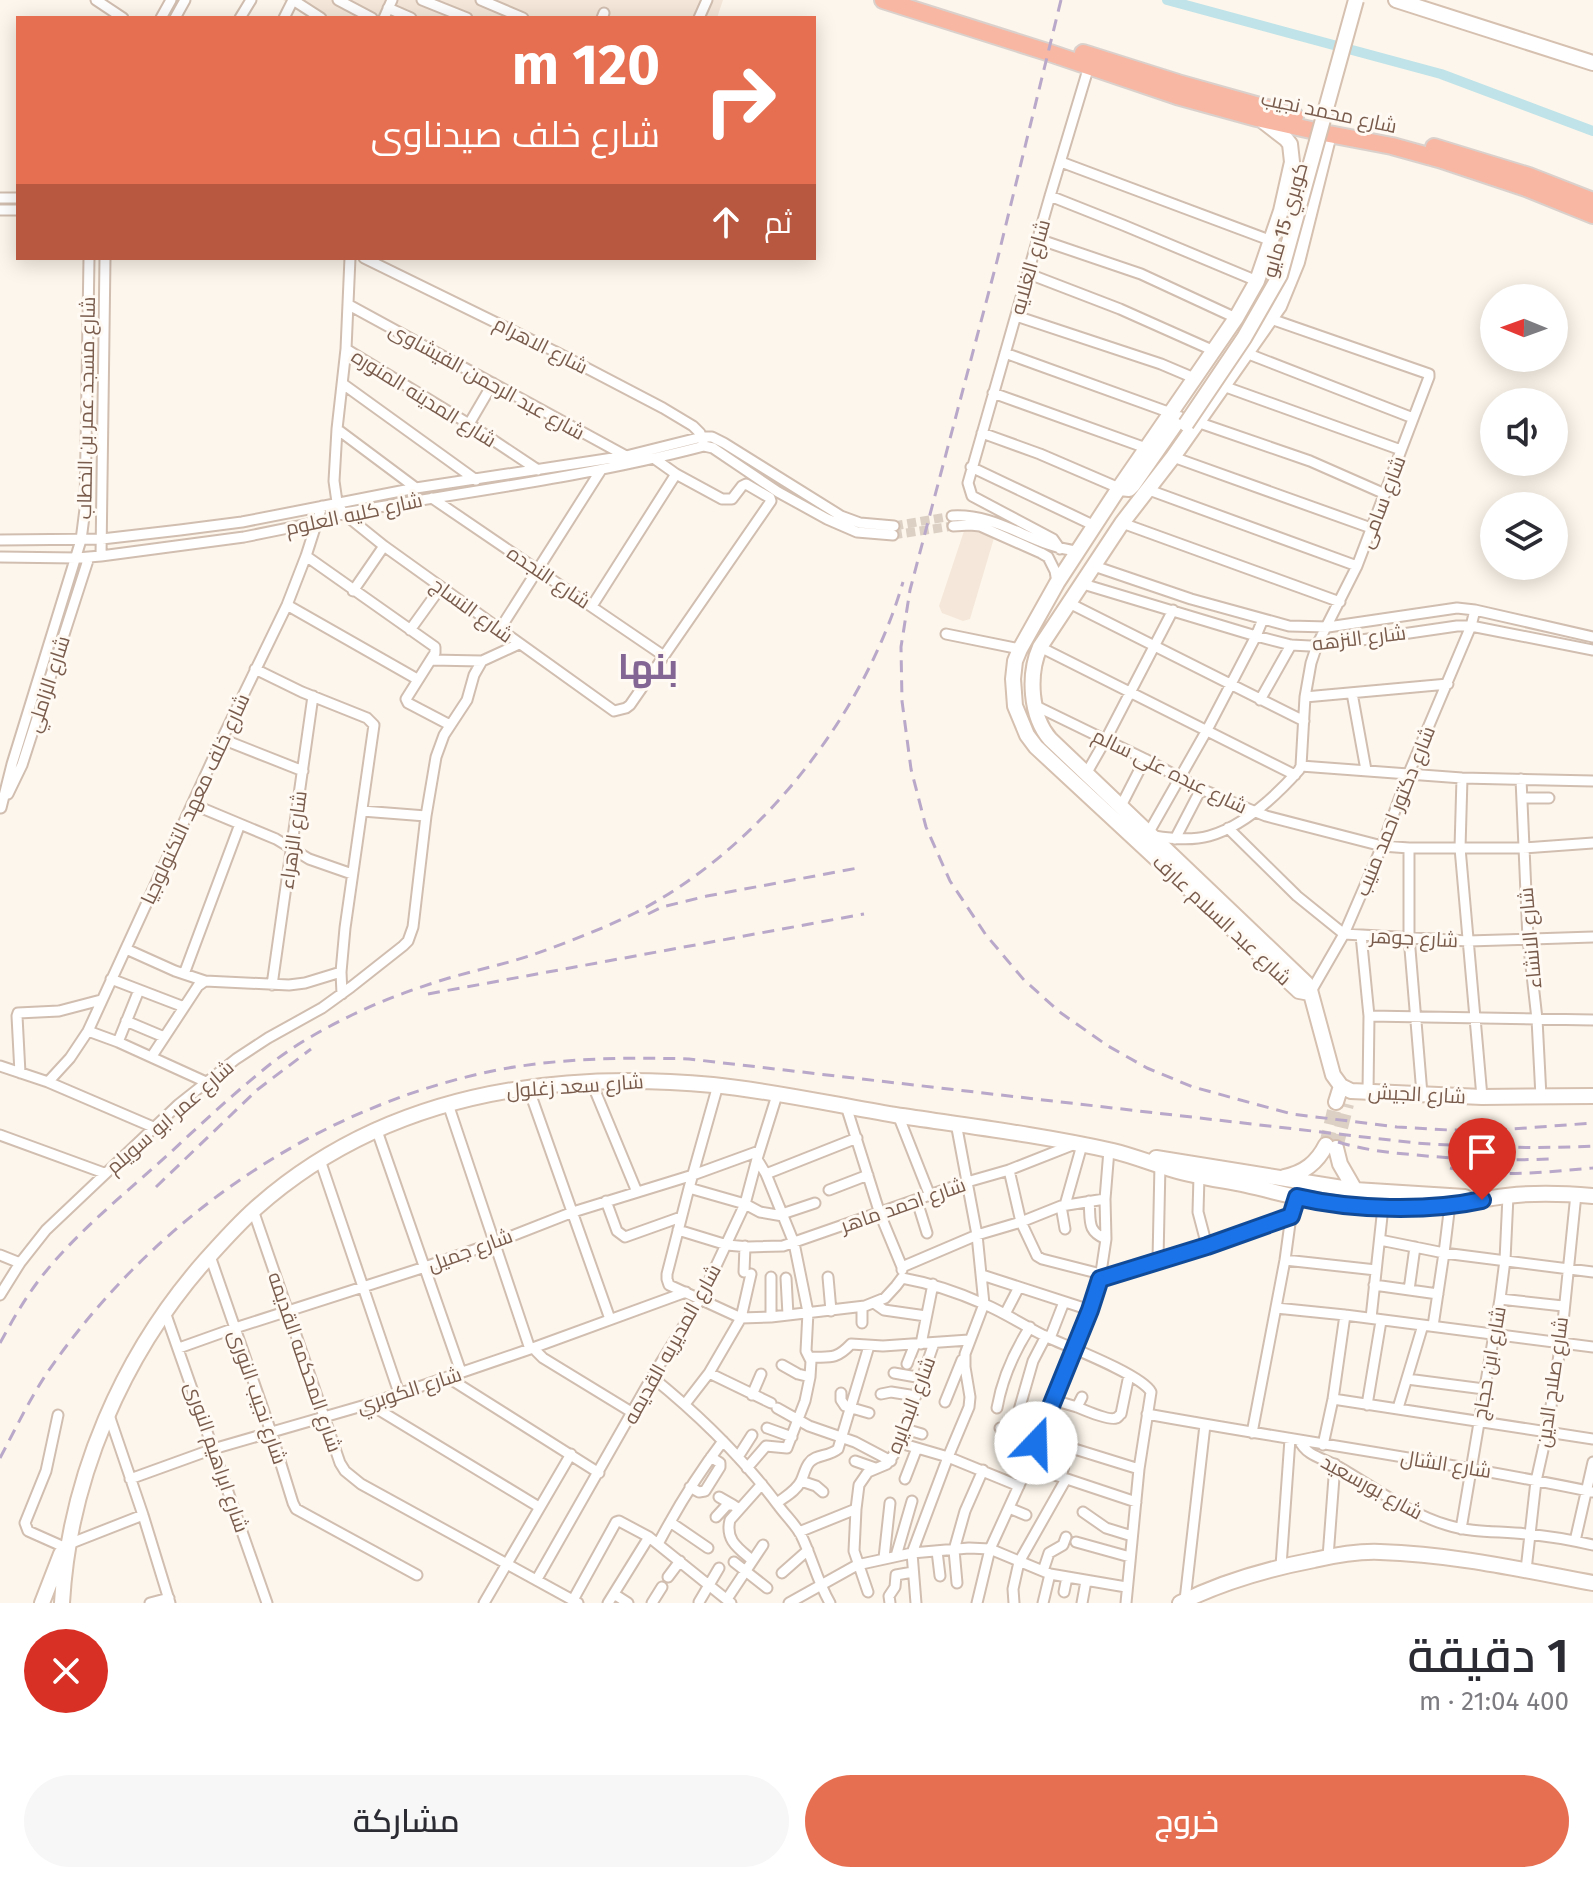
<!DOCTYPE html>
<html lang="ar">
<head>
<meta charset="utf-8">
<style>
  :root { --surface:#fff; --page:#f7f7f7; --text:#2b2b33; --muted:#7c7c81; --accent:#e76f51 }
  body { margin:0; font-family:"Fira Sans",Cairo,sans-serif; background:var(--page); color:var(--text); direction:rtl; height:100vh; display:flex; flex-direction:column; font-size:30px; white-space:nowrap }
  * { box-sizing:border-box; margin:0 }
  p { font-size:26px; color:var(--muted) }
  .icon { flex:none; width:44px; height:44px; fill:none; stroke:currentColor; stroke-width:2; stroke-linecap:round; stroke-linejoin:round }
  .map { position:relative; height:1603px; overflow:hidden; direction:ltr }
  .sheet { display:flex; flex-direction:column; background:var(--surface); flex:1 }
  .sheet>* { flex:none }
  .banner { position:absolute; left:16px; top:16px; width:800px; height:244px; border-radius:0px; box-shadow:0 4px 20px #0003; direction:rtl; background:#e76f51; color:#fff; overflow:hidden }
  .needle { width:52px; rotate:271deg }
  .controls { position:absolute; left:1480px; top:284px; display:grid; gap:16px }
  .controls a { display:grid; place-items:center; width:88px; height:88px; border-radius:50%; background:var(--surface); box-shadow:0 4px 20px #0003; font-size:40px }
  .pin { position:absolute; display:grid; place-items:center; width:68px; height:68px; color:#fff; margin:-82px -34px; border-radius:50% 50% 50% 0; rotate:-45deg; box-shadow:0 0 8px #0007 }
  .pin .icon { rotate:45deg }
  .me { position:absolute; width:88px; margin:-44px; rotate:21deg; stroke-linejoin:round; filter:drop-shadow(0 0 6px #0008) }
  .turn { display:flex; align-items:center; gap:28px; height:168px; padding:0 24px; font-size:36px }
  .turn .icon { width:104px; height:104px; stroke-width:2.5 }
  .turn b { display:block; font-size:56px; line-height:68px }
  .then { display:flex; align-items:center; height:76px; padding:0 24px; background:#0003; gap:16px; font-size:30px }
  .round { display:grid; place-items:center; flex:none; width:84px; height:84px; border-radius:42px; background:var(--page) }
  .headline { display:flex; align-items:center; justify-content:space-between; height:136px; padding:0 24px }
  h1 { font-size:48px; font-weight:600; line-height:60px }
  .button { display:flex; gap:16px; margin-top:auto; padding:16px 24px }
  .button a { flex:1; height:92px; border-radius:48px; background:var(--accent); color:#fff; font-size:32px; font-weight:600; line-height:92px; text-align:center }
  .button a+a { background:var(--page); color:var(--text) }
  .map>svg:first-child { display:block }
  .residential { fill:#f5e8da }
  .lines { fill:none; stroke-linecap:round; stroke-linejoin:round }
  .canal { stroke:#bfe3e8; stroke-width:10 }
  .street-tunnel { stroke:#dcd0c4; stroke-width:9; stroke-dasharray:9 4.5; stroke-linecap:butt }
  .secondary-tunnel { stroke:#dcd0c4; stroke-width:14; stroke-dasharray:14 7; stroke-linecap:butt }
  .street-casing { stroke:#d1beb0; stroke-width:13 }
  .secondary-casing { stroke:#d6c0b0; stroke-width:18 }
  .highway-casing { stroke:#dad1cd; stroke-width:20 }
  .street { stroke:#fff; stroke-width:9 }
  .secondary { stroke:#fff; stroke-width:14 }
  .highway { stroke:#f7b7a3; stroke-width:16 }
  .rail { stroke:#b9a8c9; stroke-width:3; stroke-dasharray:12 8; stroke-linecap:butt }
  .secondary-bridge-casing { stroke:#d6c0b0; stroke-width:18; stroke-linecap:butt }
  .secondary-bridge { stroke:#fff; stroke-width:14 }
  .route-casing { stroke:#114b97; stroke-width:20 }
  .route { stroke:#1a73e8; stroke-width:14 }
  .labels { text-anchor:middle; stroke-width:6; stroke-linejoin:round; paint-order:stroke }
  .street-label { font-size:20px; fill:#7a5c4d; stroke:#fffaf3 }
  .town-label { font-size:36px; font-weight:bold; fill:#846695; stroke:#fffaf3 }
</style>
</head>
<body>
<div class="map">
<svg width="1593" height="1603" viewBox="0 0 1593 1603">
  <rect width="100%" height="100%" fill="#fdf6ec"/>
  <path class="residential" d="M283 0H723L717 18H311Z
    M969 526 993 535 994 538 970 619 963 621 942 613 939 606 965 528Z"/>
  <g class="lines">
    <path class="canal" d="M1167 0 1441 74 1593 131"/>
    <path class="street-tunnel" d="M894 526 952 516
      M893 535 953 526"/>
    <path class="secondary-tunnel" d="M1326 1145 1336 1102
      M1336 1148 1347 1104"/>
    <g class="street-casing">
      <path id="street" d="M96 0 123 18
        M293 0 321 18
        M338 0 372 18
        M422 0 467 18
        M481 0 523 18
        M388 8 411 18
        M161 18 171 0
        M175 18 185 0
        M240 18 251 0
        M284 18 293 0
        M384 18 392 0
        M602 18 604 13
        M699 18 707 0
        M1061 162 1272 241
        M1050 196 1123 225 1257 281
        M0 198H18
        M0 210H18
        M1038 239 1141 274 1236 318
        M350 258 346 349 469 424 538 470
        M364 258 554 351 663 408 693 426 700 433 703 442
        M1029 274 1120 309 1212 350
        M349 305 626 456
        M1016 316 1161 364 1194 378
        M346 349 337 429 334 481 337 502 343 513 384 546 614 711 626 708 630 705 771 501 770 498 746 484 742 486 732 499H722L676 474 645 452
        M1005 353 1171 413
        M1246 353 1413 418
        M343 384 476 480
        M1223 386 1401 450
        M993 393 1146 448
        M1197 422 1310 461 1385 494
        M469 424 493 383
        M337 429 416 488
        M982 433 1040 454 1119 488
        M704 446 713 448 778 492 827 519 857 532 893 535
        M1173 457 1371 528
        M971 467 1095 526
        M1149 490 1357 566
        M432 498 664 656
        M952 516C999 513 1033 547 1078 551
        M1122 523 1340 602
        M953 526 970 525 980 526 1041 553 1048 557 1055 571 1057 582
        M0 540 102 539 180 530 242 522 416 488 626 456 702 437H712L724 443 841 516 860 523 894 526
        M1060 549 1053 539 972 496 968 483 1050 196 1089 66
        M101 556 105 258
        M306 556 435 647V653L406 699 408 703 450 725
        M0 557 77 558 101 556 244 537 318 522 343 513C464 492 586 477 704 446
        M1094 566 1191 599 1289 626 1328 627 1457 608 1475 610 1593 637
        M1083 584 1256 636 1291 645 1310 646 1334 644 1457 626H1471L1593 650
        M353 591 384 546
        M1069 603 1304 721
        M287 605 417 679
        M592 606 676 474
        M500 629 601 470
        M410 630 441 587
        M946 634 1020 649
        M1040 647 1295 775
        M431 660 482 661
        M255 669 302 692 367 718 374 725 345 928 341 972 342 994
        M1352 693 1366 770
        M1305 697 1448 684
        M1260 700 1291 645
        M1036 706 1145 759 1201 789 1246 808 1266 816 1382 846 1409 848H1523L1593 843
        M222 739 303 771
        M1301 766 1462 778 1593 781
        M1086 774 1106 739 1173 610
        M1462 778 1460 848 1482 1097
        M1521 779 1528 939 1537 1019 1541 1097
        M8 794 22 765 89 557
        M1522 798H1549
        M192 804 276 839 309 859 352 874
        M1121 806 1145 759
        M1 808 12 764 81 540 85 509 89 258
        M362 811 426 816
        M1228 828 1297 896 1344 934 1468 941 1593 937
        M1149 832 1207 730 1256 636 1263 619
        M1154 836C1172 839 1191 841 1209 836 1244 826 1275 797 1299 770L1301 766 1305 697 1311 663 1317 645 1357 566 1429 377V374L1271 319
        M1175 839 1201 789
        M1409 848V937L1422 1094
        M1361 935 1369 1016 1368 1092
        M126 949 175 971 205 981
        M184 974 240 824
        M111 979 184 1007
        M272 985 313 696
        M1310 993 1344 934 1382 846 1408 775 1471 626 1475 610
        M1369 1016 1593 1020
        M126 1021 164 1037
        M88 1031 118 1042 206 1082
        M118 1042 139 990
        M152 1056 198 986 205 981 289 985 305 983 341 972
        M0 1066 48 1082 153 1127
        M20 1073 17 1016 18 1013 59 1011 101 1000
        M591 1081 637 1192
        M48 1082 70 1058 88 1031 222 739 287 605 306 556 322 506
        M718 1085 689 1188 667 1274V1279L669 1285 741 1318 771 1317 865 1306 885 1298 896 1286 902 1278
        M528 1087 610 1319
        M448 1104 530 1349
        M846 1106 880 1214 902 1267V1270
        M898 1115 930 1196
        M376 1128 461 1372
        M0 1135 104 1173
        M320 1160 399 1393
        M1009 1170 1021 1222 1037 1256 1042 1259 1101 1274
        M766 1174 857 1138
        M1199 1176 1198 1212 1207 1246
        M689 1188 745 1204 760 1212 783 1216
        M829 1190 868 1175
        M606 1201 617 1231 625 1237 681 1217
        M917 1201 927 1233
        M1089 1201C1091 1220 1086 1231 1106 1239
        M1065 1205 1082 1145
        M1061 1206 1065 1229
        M253 1210 340 1463 345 1471 361 1484 578 1603
        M782 1214 815 1203
        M678 1230 727 1245 749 1247 783 1246 967 1182 1009 1170 1075 1144
        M1380 1240 1444 1253 1593 1272
        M0 1255 20 1263
        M210 1256 271 1432 293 1503 296 1509 417 1575
        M1158 1260 1160 1164
        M1285 1260 1376 1270
        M902 1267 977 1235 1021 1222 1061 1206 1105 1199
        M744 1272 745 1246
        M982 1275 1090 1310
        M771 1277V1317
        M828 1277 831 1311
        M786 1278 788 1315
        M902 1278C930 1283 957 1292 984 1304 1006 1313 1027 1328 1049 1338 1069 1347 1142 1375 1151 1392L1139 1469 1126 1603
        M1100 1279 1207 1246 1291 1216
        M1374 1285 1438 1294
        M1409 1290 1415 1247
        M0 1295 20 1263 46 1230 179 1104 236 1059 268 1038 322 1008 351 987 403 946 408 941 413 927 426 816 436 757 444 735 467 700 474 675 482 661 519 644
        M1500 1299 1563 1306
        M874 1303 884 1310 926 1316
        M1276 1308 1345 1315 1593 1347
        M165 1312 267 1603
        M1005 1314 1019 1287
        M1371 1318 1383 1207
        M862 1323V1307
        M1433 1326 1444 1253 1450 1204
        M1050 1338 1064 1302
        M921 1344 933 1284
        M535 1347 536 1351 543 1358 633 1413
        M179 1348 235 1328 425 1267 494 1243 573 1212 693 1175 759 1151
        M809 1357C830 1357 836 1360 851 1344L883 1346 969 1340
        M907 1364 915 1344
        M782 1365 798 1374 810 1377
        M709 1373 771 1403
        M894 1373 922 1378
        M447 1377 599 1473
        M652 1377C699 1415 742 1457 778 1505 785 1515 795 1524 801 1535 812 1557 817 1581 830 1603
        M1407 1379 1484 1389
        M841 1393V1400L845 1406 869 1413
        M881 1394 891 1392 916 1396
        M752 1395 761 1374
        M1333 1399 1593 1439
        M1053 1400 1077 1407 1082 1397
        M945 1402 962 1360
        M369 1404 539 1507
        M685 1404 709 1373 741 1318 751 1274
        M1367 1405 1381 1321
        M1077 1407C1084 1410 1109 1421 1116 1418 1118 1418 1119 1415 1121 1414L1129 1375
        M777 1408 809 1426 855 1442 891 1461
        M997 1408C1002 1379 1014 1352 1030 1327
        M1398 1408 1423 1325
        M1019 1410 1033 1361 1046 1336
        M1147 1414C1295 1441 1445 1461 1593 1492
        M58 1415 46 1471 25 1523 28 1531 64 1547
        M109 1415 143 1515 170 1603
        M767 1428 792 1437
        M1000 1428 1036 1443
        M905 1429 922 1434
        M1252 1433 1285 1260 1291 1216 1297 1197
        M1039 1438 1139 1469
        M1299 1440C1307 1457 1324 1458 1339 1467 1374 1487 1407 1513 1447 1525 1472 1533 1500 1531 1526 1534 1549 1536 1571 1540 1593 1545
        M900 1443 948 1457 1019 1486
        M1323 1445 1333 1399 1345 1315
        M1003 1446 1030 1460
        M738 1457 752 1435
        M855 1461 875 1468
        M747 1468 766 1446 787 1448 805 1401 810 1377 811 1361 806 1351 808 1312 794 1243 766 1174 757 1159
        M1027 1468 1061 1477 1136 1502
        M1061 1477 1069 1447
        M130 1479 213 1449 369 1404 530 1349 686 1292
        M905 1479 917 1448
        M801 1481 816 1486 823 1492
        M690 1487 699 1492 705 1491 720 1467V1463L711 1457
        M719 1497 733 1505
        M777 1503C786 1496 796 1491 801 1481 804 1475 805 1468 809 1463 815 1454 829 1457 838 1449L869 1346
        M1009 1508 1026 1515
        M1083 1512 1106 1528 1132 1536
        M716 1517 727 1505H733L739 1509
        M670 1522 708 1548
        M1461 1529 1500 1299 1505 1260 1508 1196
        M799 1532 856 1509
        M1575 1541 1593 1462
        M1076 1542 1130 1557
        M69 1544 143 1515
        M658 1544C678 1506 697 1475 723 1441
        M937 1551 940 1576
        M896 1556 912 1501
        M1328 1557 1335 1464
        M884 1558 890 1503
        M752 1560C738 1548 725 1540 730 1520L762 1484
        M734 1562 767 1588
        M1281 1566 1290 1439
        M1526 1570 1536 1481 1547 1432 1561 1342 1576 1194
        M1043 1571 1049 1553 1063 1545 1066 1537
        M782 1573 808 1550
        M668 1577 680 1561
        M537 1579 652 1377 701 1298 745 1204 757 1159 777 1095
        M957 1583 954 1550 965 1511 983 1470
        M868 1592 854 1551 856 1509 859 1485 868 1472 887 1464 897 1450 934 1343
        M1064 1592 1067 1577
        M614 1594 628 1603
        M727 1599 763 1545
        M573 1600 616 1522 619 1521 649 1537 731 1603
        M1185 1600 1205 1425
        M699 1602 719 1568
        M150 1603 169 1598
        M484 1603 571 1454
        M608 1603 649 1537
        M652 1603 662 1587
        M789 1603 857 1565 912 1553 969 1548 990 1549 1050 1574 1126 1587
        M890 1603 889 1596 895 1587 896 1575 913 1572
        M916 1603 912 1553 948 1457 969 1407 970 1397 965 1367V1354L984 1304 977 1235 956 1123
        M977 1603 990 1549 1027 1468 1090 1310 1100 1279 1106 1239 1105 1199 1109 1150
        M1014 1603 1013 1589 1019 1562 1066 1479
        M1043 1603 1050 1574
        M1082 1603 1086 1581"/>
    </g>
    <g class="secondary-casing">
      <path id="secondary" d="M1396 0 1593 63
        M1264 122 1286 139 1290 144 1292 162 1281 211 1257 281 1236 318 1119 488 1057 583 1020 649 1015 661 1013 679 1015 706 1027 735 1036 747 1299 991 1310 993
        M1329 134 1297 262 1279 306 1173 457 1122 523 1040 647C1028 674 1030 716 1050 739L1306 983 1310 990 1333 1075 1341 1086 1351 1091 1482 1097 1593 1096
        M1119 488 1129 489 1133 485 1179 419
        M1336 1102 1341 1086
        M1336 1148 1340 1164 1355 1190
        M1156 1158 1355 1190 1465 1197
        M1284 1177C1304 1173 1317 1163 1326 1145
        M42 1603 61 1554
        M62 1603C69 1478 123 1354 205 1261 221 1243 238 1224 256 1208 383 1095 549 1070 713 1085 774 1091 835 1105 895 1115 968 1126 1041 1135 1113 1151 1134 1156 1153 1164 1174 1170 1198 1177 1222 1180 1246 1185 1273 1191 1300 1199 1327 1203 1367 1208 1407 1208 1447 1206 1462 1205 1477 1200 1492 1198 1525 1192 1560 1193 1593 1196
        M1180 1603C1222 1582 1267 1569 1314 1560 1336 1555 1358 1551 1380 1552 1452 1554 1523 1570 1593 1583"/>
    </g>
    <g class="highway-casing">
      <path id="highway" d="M883 0 1047 52 1177 96 1257 118 1329 134 1392 146 1439 159 1526 188 1593 215
        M1083 53 1178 83 1295 116
        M1434 147 1529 176 1593 201"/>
    </g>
    <use href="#street" class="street"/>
    <use href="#secondary" class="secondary"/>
    <use href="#highway" class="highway"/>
    <path class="rail" d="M1061 0 997 261 910 590 901 647 902 701 911 769 926 827 950 881 986 935 1024 980 1061 1013 1108 1046 1147 1068 1193 1087 1292 1114 1397 1127 1449 1130H1499L1593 1123
      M648 914 662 907 707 896 858 868
      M428 994 864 914
      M1338 1142C1361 1149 1383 1152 1406 1154 1454 1159 1501 1161 1549 1159
      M1450 1168C1497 1178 1545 1172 1593 1168
      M156 1187 257 1090 311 1049
      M0 1343C12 1321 24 1300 39 1280 76 1232 126 1193 171 1152 201 1124 231 1096 263 1070 289 1048 321 1030 352 1015 383 1000 416 988 449 978 477 970 505 964 532 955 566 943 602 929 635 913 759 850 864 716 903 582
      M0 1458C15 1430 29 1400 47 1373 152 1220 314 1107 497 1070 561 1058 625 1057 689 1059L1416 1143C1475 1147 1534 1149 1593 1146"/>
    <g class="secondary-bridge-casing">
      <path id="secondary-bridge" d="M1186 424 1244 338 1280 275 1356 0"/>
    </g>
    <use href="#secondary-bridge" class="secondary-bridge"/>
  </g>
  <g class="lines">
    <g class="route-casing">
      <path id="route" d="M1036 1443 1090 1310 1100 1279 1207 1246 1291 1216 1297 1197C1352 1210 1428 1212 1482 1200"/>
    </g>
    <use href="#route" class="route"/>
  </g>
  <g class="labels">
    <g class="street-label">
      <text transform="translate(1329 112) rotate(12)" y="7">شارع محمد نجيب</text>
      <text transform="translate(1285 220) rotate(-74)" y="7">كوبري 15 مايو</text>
      <text transform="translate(1030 267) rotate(-74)" y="7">شارع الغلايه</text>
      <text transform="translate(541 345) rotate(27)" y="7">شارع الاهرام</text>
      <text transform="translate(487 381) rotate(29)" y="7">شارع عبد الرحمن الفيشاوى</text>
      <text transform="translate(424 398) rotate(32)" y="7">شارع المدينه المنوره</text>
      <text transform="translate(86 408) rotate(-89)" y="7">شارع مسجد عمر بن الخطاب</text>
      <text transform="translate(1382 502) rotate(-69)" y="7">شارع سامى</text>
      <text transform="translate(354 514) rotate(-12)" y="7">شارع كليه العلوم</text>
      <text transform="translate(549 577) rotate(34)" y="7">شارع النجده</text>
      <text transform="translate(472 610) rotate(36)" y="7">شارع النساج</text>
      <text transform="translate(1359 638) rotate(-7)" y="7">شارع النزهه</text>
      <text transform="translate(48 684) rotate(-72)" y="7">شارع الزاملي</text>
      <text transform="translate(1170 771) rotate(26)" y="7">شارع عبده على سالم</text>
      <text transform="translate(195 799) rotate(-65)" y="7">شارع خلف معهد التكنولوجيا</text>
      <text transform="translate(1395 811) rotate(-68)" y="7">شارع دكتور احمد منيب</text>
      <text transform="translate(293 840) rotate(-82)" y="7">شارع الزهراء</text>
      <text transform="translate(1222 920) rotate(43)" y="7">شارع عبد السلام عارف</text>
      <text transform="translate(1414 938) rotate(3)" y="7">شارع جوهر</text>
      <text transform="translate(1530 938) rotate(-95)" y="7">شارع الانشاء</text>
      <text transform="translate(575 1086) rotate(-4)" y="7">شارع سعد زغلول</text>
      <text transform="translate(1417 1094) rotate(3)" y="7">شارع الجيش</text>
      <text transform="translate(170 1117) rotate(-41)" y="7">شارع عمر ابو سويلم</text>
      <text transform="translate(903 1205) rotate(-19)" y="7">شارع احمد ماهر</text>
      <text transform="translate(470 1250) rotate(-20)" y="7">شارع جميل</text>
      <text transform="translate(672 1344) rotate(-61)" y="7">شارع المديريه القديمه</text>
      <text transform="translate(305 1362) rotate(71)" y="7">شارع المحكمه القديمه</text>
      <text transform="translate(1489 1363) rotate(-80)" y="7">شارع ابن حجاج</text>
      <text transform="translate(1552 1382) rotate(-82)" y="7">شارع صلاح الدين</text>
      <text transform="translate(409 1390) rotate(-18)" y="7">شارع الكوبري</text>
      <text transform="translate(258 1397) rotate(71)" y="7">شارع نجيب النورى</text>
      <text transform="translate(911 1405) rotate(-69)" y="7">شارع البحايره</text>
      <text transform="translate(217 1457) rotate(71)" y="7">شارع ابراهيم النورى</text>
      <text transform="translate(1446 1464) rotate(9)" y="7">شارع الشال</text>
      <text transform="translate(1372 1487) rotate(29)" y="7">شارع بورسعيد</text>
    </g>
    <g class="town-label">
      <text x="648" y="679">بنها</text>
    </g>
  </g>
</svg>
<div class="controls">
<a><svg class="needle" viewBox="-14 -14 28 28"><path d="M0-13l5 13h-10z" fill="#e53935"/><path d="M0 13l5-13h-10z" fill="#7c7c81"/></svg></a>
<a><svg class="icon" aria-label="sound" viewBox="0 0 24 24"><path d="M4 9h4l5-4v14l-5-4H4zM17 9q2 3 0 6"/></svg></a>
<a><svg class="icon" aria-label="layers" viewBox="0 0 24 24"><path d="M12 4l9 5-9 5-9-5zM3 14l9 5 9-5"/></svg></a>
</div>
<div class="pin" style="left:1482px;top:1200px;background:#d93025"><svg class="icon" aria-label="arrive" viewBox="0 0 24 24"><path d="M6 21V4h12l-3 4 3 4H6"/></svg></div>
<svg class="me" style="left:1036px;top:1443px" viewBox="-20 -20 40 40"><circle r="19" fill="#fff"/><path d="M0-13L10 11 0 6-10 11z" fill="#1a73e8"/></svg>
<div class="banner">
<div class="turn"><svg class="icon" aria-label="right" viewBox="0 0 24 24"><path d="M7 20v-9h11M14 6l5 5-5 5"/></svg><div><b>120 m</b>شارع خلف صيدناوى</div></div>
<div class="then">ثم<svg class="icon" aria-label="ahead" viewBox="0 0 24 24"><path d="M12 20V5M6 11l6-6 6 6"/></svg></div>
</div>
</div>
<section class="sheet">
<div class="headline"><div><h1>1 دقيقة</h1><p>400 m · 21:04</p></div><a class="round" style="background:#d93025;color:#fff"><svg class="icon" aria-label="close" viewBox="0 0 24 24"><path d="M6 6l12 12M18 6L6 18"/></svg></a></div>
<div class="button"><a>خروج</a><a>مشاركة</a></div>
</section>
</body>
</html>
